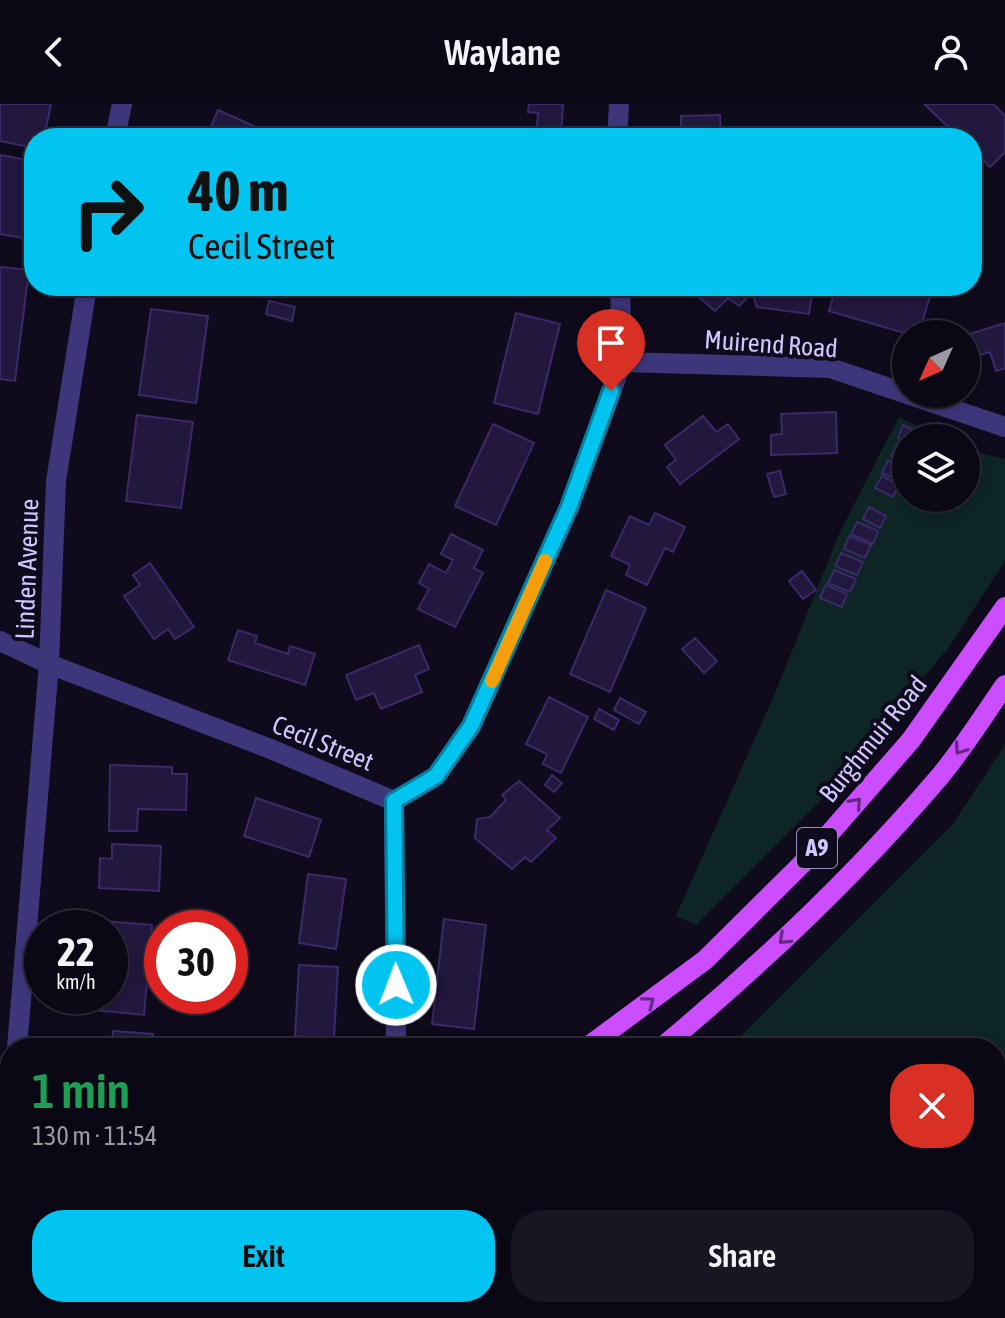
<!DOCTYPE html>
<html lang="en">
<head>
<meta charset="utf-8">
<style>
  :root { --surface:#0b0815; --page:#191622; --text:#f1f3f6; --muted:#9a9aa0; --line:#2b2934; --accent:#01c4f0 }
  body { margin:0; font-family:"Asap Condensed",sans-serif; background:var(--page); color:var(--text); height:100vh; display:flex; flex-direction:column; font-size:30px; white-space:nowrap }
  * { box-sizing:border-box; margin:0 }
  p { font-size:26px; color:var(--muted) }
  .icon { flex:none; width:44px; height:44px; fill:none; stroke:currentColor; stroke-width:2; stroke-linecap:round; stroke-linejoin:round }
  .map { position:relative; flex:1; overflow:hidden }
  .details { position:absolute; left:0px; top:934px; width:1006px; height:280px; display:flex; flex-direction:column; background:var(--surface); border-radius:32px 32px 0 0; box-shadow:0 4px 12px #0003,0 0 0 2px var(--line) }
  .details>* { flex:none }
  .banner { position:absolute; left:24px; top:24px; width:958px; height:168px; border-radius:32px; box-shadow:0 4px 12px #0003,0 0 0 2px var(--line); background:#01c4f0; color:#111; overflow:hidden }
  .needle { width:52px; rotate:225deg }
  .fabs { position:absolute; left:892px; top:216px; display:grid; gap:16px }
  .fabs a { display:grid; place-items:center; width:88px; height:88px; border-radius:50%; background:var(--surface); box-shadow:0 4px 12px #0003,0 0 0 2px var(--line); font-size:40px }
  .speed { position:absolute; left:24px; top:806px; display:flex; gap:16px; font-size:40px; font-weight:700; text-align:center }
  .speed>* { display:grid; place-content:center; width:104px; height:104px; border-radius:50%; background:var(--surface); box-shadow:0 4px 12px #0003,0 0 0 2px var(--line); line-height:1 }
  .speed small { font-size:20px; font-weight:400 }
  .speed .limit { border:12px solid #d22; background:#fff; color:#111 }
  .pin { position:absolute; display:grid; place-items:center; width:68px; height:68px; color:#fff; margin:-82px -34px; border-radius:50% 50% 50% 0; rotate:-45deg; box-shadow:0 0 8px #0007 }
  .pin .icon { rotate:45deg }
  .me { position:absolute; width:88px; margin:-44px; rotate:359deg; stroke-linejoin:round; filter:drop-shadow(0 0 6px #0008) }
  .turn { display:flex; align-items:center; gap:28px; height:168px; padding:0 32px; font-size:36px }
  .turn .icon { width:104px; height:104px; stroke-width:2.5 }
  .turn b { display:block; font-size:56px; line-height:68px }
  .round { display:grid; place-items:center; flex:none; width:84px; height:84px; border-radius:32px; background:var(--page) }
  .summary { display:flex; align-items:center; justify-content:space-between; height:136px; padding:0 32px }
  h1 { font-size:48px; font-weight:600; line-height:60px; color:#1e9e55 }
  .primary-button { display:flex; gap:16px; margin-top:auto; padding:16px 32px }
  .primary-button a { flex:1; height:92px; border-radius:32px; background:var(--accent); color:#111; font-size:32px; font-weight:600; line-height:92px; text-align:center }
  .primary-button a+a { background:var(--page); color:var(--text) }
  header { display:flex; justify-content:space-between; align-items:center; height:104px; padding:0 32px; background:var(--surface); font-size:36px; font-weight:600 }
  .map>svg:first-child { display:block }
  .green { fill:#0e2526 }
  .building { fill:#22173d; stroke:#3b2969; stroke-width:2 }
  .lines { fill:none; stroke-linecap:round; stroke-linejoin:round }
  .service { stroke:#3e367b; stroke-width:16 }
  .minor { stroke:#3e367b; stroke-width:20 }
  .tertiary { stroke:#3e367b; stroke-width:20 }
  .primary { stroke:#cb4dff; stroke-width:20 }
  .oneway { stroke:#642982 }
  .route-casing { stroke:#017f9c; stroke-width:20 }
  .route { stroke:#01c4f0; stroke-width:14 }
  .slow { stroke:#f59e0b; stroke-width:14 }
  .labels { text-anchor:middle; stroke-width:8; stroke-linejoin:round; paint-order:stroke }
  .shield { fill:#0f0b1c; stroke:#978ebb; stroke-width:2 }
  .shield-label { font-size:24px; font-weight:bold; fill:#d1c6ff }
  .street-label { font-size:26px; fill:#d1c6ff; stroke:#0f0b1c }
</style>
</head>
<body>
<header><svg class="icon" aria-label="back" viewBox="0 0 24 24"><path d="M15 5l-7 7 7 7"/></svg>Waylane<svg class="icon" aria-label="person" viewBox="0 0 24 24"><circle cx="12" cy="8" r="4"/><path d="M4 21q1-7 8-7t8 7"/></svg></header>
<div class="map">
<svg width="1005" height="1214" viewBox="0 0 1005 1214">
  <rect width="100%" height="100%" fill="#0f0b1c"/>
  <path class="green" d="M899 313 943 334H906V394H966V346L1005 355V457L949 543 827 690 696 821 676 812 773 594 840 428Z
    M1005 641V1214H359L373 1204H996V944H729L952 721Z"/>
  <path class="building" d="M0 0H51L44 34H34V44L0 37Z
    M529 0H563L561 34H536L538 9 528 8Z
    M924 0H993L1005 12V48L990 63 972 45V34H960Z
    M218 6 281 34H206Z
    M720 11 721 34H681V12Z
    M0 51 34 57V109L30 135 0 130Z
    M0 163 29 166 15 277 0 275Z
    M159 182H201L199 191Z
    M520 182H565V183L520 185Z
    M686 182H813L809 210 757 203 752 189 739 202 728 194 715 207Z
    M836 182H895L930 192 919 230H908L829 207Z
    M269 197 295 203 292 217 266 210Z
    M151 205 208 212 196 299 139 291Z
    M516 209 560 220 538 310 494 299Z
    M1005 219V264L996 267 990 248 977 252 970 230Z
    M836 308 837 349 771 351V331L782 330 781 310Z
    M137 311 193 318 181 404 126 397Z
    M703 312 716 328 728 320 739 335 680 380 667 363 676 356 665 341Z
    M493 320 534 339 496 421 455 402Z
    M903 321 921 330 919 334H906V338L898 334Z
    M897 340 906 344V359L891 352Z
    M888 356 906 365 900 377 882 369Z
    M780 367 786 390 774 393 767 370Z
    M882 372 899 381 893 393 875 384Z
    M869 403 886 412 880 424 863 415Z
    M655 409 685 423 673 448 665 444 647 481 626 471 630 461 611 452 630 412 649 421Z
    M857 418 878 427 873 440 851 430Z
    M451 430 483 446 474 464 483 469 455 523 418 505 429 485 419 479 429 460 446 469 453 456 441 450Z
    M849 432 871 441 865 454 844 445Z
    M841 449 863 458 857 471 835 462Z
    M150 459 194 523 175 535 168 525 154 535 124 492 140 481 133 471Z
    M834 466 856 475 850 488 828 479Z
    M802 467 816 486 803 495 789 477Z
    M826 481 847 490 842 503 820 494Z
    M606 486 646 504 610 588 570 570Z
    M238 526 257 532 255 539 288 550 290 542 315 550 305 581 228 556Z
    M695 534 717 557 704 569 682 545Z
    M419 541 429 565 415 571 422 588 381 605 374 589 356 596 346 571Z
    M549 593 588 613 561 669 543 660 547 650 526 640Z
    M620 594 646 608 639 620 614 606Z
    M599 605 619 616 614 626 594 615Z
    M110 661 172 663V670H187L186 706 138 705 137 727H109Z
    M552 671 562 679 554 688 545 681Z
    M519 677 560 714 547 726 556 734 531 758 525 753 512 765 475 734 477 715 490 713 506 696 502 691Z
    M256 694 321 716 309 753 244 732Z
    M112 740 161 742 159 787 99 784 100 754 112 755Z
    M308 770 346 775 336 845 299 839Z
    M444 815 486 821 474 925 432 920Z
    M103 817 152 821 144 911 95 906 96 892H110V824H102Z
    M299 861 338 863 334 934 295 932Z
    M113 927 153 930 152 944H90V936L112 938Z
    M470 936 496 938V944H470Z"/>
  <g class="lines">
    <path class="service" d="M0 1182 10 1173"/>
    <path class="minor" d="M617 34 619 0
      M622 258 830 264 1005 323
      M0 537 49 560 268 644 394 697 436 672 471 622 569 403 622 258 620 182
      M394 697 396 944"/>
    <path class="tertiary" d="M115 34 122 0
      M17 944 49 560 56 377 87 182
      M10 1032 0 1148 10 1170
      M32 1204 46 1214"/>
    <path class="primary" d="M586 944 705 856 809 753 911 636 1005 503
      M661 944C762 860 856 771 941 671 964 643 984 611 1005 581
      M155 1213 173 1204
      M94 1214C117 1206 134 1206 156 1214
      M258 1214 274 1204
      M306 1214 312 1204"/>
  </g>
  <defs><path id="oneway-chevron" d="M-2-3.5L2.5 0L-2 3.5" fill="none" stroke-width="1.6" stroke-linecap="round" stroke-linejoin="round" transform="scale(2)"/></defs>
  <g class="oneway">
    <use href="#oneway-chevron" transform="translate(960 645) rotate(125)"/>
    <use href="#oneway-chevron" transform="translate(856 699) rotate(-49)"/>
    <use href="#oneway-chevron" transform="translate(784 835) rotate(137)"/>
    <use href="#oneway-chevron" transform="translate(649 898) rotate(-37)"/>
  </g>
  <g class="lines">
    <g class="route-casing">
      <path id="route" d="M396 881 394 697 436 672 471 622 569 403 611 287"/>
    </g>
    <use href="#route" class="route"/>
    <path class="slow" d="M492 577 545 457"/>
  </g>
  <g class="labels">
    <rect class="shield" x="797" y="724" width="40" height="40" rx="6"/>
    <g class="shield-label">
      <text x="817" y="752">A9</text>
    </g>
    <g class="street-label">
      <text transform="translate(771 240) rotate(4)" y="9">Muirend Road</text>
      <text transform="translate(27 465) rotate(-88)" y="9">Linden Avenue</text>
      <text transform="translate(873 635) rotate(-51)" y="9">Burghmuir Road</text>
      <text transform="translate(323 639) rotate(22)" y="9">Cecil Street</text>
    </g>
  </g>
</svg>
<div class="fabs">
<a><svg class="needle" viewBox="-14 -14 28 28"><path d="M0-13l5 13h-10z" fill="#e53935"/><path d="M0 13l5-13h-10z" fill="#9a9aa0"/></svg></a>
<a><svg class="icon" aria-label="layers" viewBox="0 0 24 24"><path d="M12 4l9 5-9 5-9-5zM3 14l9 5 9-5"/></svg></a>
</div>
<div class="speed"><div>22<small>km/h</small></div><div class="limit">30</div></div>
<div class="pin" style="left:611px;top:287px;background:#d93025"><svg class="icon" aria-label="arrive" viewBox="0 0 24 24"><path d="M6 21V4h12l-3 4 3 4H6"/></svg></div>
<svg class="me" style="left:396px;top:881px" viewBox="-20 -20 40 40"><circle r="17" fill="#01c4f0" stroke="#fff" stroke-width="3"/><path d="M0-11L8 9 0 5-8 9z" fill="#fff"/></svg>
<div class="banner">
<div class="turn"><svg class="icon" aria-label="right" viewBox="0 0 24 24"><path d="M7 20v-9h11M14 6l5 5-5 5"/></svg><div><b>40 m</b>Cecil Street</div></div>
</div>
<section class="details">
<div class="summary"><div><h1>1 min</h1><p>130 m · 11:54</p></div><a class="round" style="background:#d93025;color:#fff"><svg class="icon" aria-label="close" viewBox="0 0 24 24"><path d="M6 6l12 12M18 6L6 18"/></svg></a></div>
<div class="primary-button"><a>Exit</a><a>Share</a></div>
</section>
</div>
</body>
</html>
